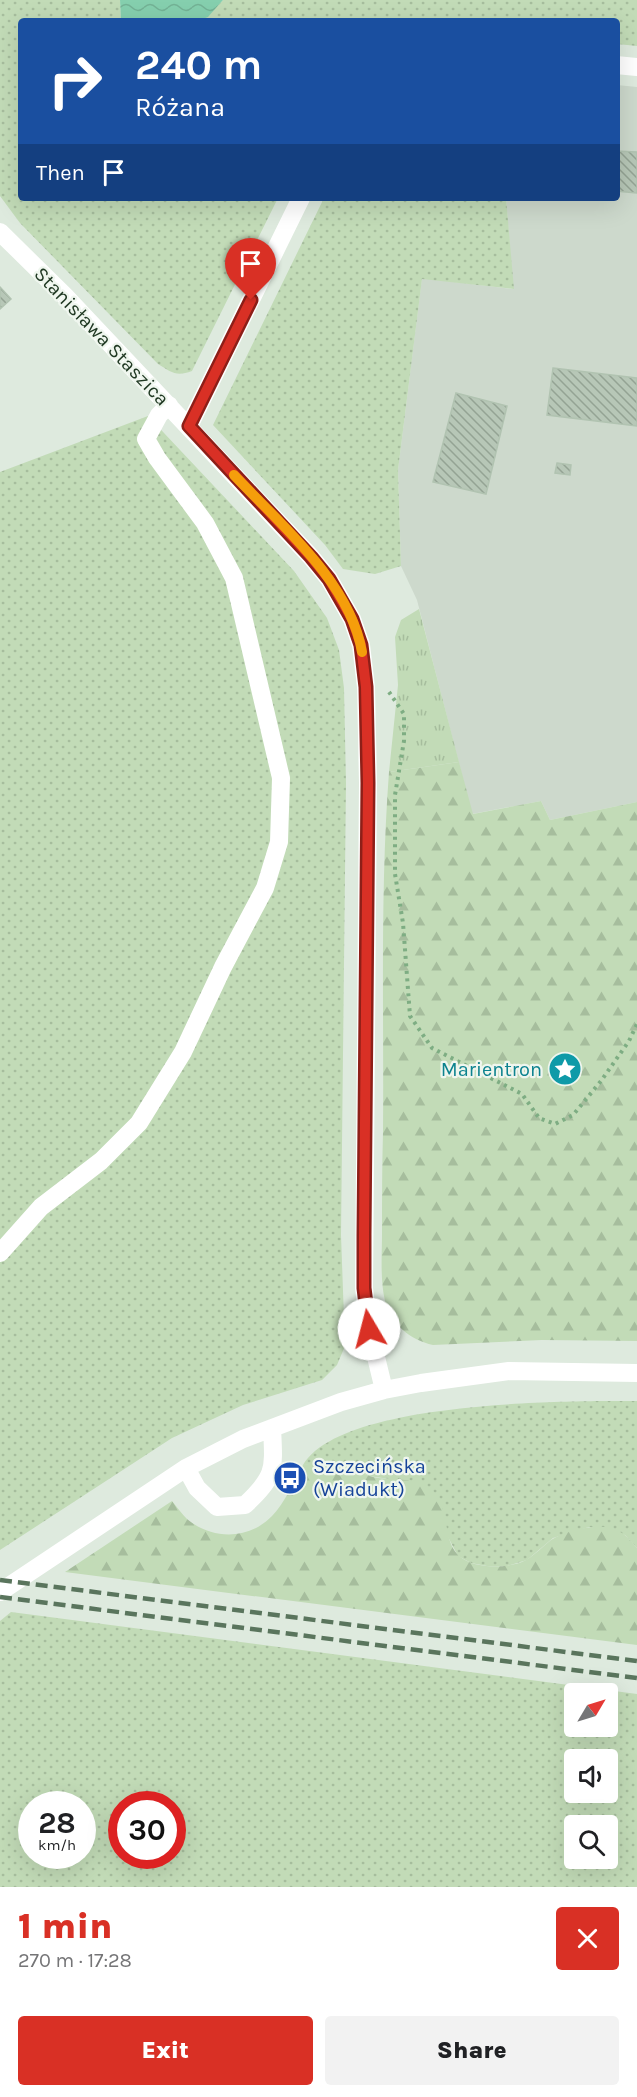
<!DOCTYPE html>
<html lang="en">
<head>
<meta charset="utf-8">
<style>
  :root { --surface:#fff; --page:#f2f2f2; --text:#202124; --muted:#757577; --accent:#d93025 }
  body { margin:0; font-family:Karla,sans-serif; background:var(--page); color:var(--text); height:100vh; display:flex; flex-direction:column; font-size:22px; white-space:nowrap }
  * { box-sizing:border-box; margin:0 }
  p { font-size:20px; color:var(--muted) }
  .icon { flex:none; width:33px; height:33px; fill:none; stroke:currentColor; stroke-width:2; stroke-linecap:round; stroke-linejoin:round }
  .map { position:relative; height:1887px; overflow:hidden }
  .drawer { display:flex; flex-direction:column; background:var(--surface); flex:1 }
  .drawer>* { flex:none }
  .guide { position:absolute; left:18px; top:18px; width:602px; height:183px; border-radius:6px; box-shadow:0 6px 24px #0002; background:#1a4fa0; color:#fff; overflow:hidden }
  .needle { width:39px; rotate:52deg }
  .buttons { position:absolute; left:564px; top:1683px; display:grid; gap:12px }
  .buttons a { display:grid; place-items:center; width:54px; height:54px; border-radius:6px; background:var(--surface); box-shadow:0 6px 24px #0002; font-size:30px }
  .speed { position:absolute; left:18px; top:1791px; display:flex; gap:12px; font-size:30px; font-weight:700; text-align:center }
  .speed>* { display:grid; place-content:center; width:78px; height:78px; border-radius:50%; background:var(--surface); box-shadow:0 6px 24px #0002; line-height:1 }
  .speed small { font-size:15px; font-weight:400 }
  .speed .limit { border:9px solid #d22; background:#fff; color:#111 }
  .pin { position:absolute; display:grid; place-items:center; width:51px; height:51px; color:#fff; margin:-62px -26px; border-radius:50% 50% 50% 0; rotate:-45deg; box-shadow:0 0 6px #0007 }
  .pin .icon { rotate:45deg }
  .me { position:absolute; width:66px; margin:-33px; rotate:352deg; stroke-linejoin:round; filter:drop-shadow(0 0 4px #0008) }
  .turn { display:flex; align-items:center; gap:21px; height:126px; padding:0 18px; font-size:27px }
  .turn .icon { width:78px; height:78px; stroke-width:2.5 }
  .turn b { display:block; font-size:42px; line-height:51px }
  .then { display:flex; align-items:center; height:57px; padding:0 18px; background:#0003; gap:12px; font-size:22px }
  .round { display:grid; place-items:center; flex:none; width:63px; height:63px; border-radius:6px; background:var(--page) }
  .headline { display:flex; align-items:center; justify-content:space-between; height:102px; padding:0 18px }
  h1 { font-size:36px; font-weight:800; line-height:45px; color:var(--accent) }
  .cta { display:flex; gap:12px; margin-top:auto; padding:12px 18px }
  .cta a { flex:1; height:69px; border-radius:6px; background:var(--accent); color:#fff; font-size:24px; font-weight:800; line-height:69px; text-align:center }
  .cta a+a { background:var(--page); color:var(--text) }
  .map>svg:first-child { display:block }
  .built { fill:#cdd9cc }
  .grass { fill:url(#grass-dots); fill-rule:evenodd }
  .forest { fill:url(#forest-firs) }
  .park { fill:url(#park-tufts) }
  .water { fill:url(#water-waves) }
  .building { fill:url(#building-back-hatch); stroke:#b1c3b1; stroke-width:1.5 }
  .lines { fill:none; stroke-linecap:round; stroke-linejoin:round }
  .path { stroke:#7ead83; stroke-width:4; stroke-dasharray:3 4.5; stroke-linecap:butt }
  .minor { stroke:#fff; stroke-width:18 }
  .rail { stroke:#5a755d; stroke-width:4.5; stroke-dasharray:12 6; stroke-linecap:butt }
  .route-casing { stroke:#8d1f18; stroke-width:15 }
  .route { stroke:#d93025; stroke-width:10 }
  .slow { stroke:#f59e0b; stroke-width:10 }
  .labels { text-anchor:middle; stroke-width:4.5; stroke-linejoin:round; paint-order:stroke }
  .street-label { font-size:20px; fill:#203923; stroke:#eff6ee }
  .culture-label { font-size:20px; fill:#0d838f; stroke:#eff6ee; text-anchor:end }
  .transit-label { font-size:20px; fill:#164399; stroke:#eff6ee; text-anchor:start }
</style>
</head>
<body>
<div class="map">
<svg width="637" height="1887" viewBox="0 0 637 1887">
  <defs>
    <pattern id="grass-dots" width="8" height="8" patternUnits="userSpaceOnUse" patternTransform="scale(1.5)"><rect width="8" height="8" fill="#c2dbb7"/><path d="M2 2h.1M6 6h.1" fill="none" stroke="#a6bd9d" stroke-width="1.8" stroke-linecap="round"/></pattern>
    <pattern id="forest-firs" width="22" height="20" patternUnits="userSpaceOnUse" patternTransform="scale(1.5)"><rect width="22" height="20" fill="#c2dbb7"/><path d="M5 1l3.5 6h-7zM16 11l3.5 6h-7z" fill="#a6bd9d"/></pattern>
    <pattern id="park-tufts" width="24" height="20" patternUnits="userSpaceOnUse" patternTransform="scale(1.5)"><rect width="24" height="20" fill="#c2dbb7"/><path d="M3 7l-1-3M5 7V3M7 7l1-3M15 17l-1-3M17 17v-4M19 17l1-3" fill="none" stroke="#a6bd9d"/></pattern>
    <pattern id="water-waves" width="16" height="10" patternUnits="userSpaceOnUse" patternTransform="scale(1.5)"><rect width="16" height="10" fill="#85cfae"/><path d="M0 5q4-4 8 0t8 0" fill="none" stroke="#73b295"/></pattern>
    <pattern id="building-back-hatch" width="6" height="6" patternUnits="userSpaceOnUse" patternTransform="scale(1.5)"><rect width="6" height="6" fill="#b7c7b7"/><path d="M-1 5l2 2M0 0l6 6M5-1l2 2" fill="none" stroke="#94a394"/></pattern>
  </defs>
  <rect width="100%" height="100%" fill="#deeade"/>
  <path class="built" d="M617 85 637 87V802L550 820 541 801 472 814 417 600 401 566 398 470 422 278 513 289 506 198H616Z"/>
  <path class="grass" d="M0 0H120L121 21H21V198H278L192 371C176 377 171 372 158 364L20 223 0 196Z
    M223 0H637V46L617 44 616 21H197L208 16Z
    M324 198H506L514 289 422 279 398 470 401 566 375 574 343 569 325 545 213 425Z
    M148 416 294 571 327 618 339 650 344 688 346 783 341 1235 345 1346 337 1365 322 1380 243 1405 172 1438 0 1550V472Z
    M599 1401H637V1548L625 1535 589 1527 553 1538 527 1560 507 1566H487L471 1563 458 1556 448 1537 403 1481 369 1476 346 1465 333 1463 303 1465C338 1405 535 1402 599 1401Z
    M11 1612 637 1694V1887H0V1621ZM574 1694H608V1726H574ZM574 1760H608V1792H574ZM82 1804V1856H32V1804ZM172 1804V1856H122V1804ZM574 1826H608V1858H574Z"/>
  <path class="forest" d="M459 762 473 814 541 801 550 820 637 802V1341L542 1340 433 1345C410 1340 391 1324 385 1301 380 1280 382 1254 382 1233 382 1199 382 1166 383 1132 384 1012 380 891 389 772Z
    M321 1462C330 1463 339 1463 348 1466 356 1469 364 1475 373 1477 391 1481 419 1476 433 1491 457 1518 433 1560 486 1566 499 1567 515 1566 526 1560 535 1555 543 1546 551 1540 566 1530 601 1522 617 1530 625 1534 631 1541 637 1548V1645L65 1572 172 1501C177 1507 182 1514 187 1519 212 1540 249 1540 272 1516 285 1503 294 1481 303 1465Z"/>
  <path class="park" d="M419 609 459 762 389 772 398 685 395 637 401 620Z"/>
  <path class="water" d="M120 0H223L208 17 197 21H121Z"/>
  <path class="building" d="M616 151 637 152V193L616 191Z
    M0 287 11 299 0 309Z
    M553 368 637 378V426L547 415Z
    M456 393 507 406 486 494 433 482Z
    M557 463 571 465 570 475 555 473Z"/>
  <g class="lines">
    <path class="path" d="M389 692 404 714V741L395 795V874L403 923 410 1016 432 1048 522 1094 539 1118 555 1124 573 1115 601 1081 629 1041 637 1024"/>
    <path class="minor" d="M616 65 637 67
      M0 232 65 296 311 557 329 579 352 619 361 645 366 687 368 783 364 1288 369 1328 384 1390
      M189 426 301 198
      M0 1253 41 1207 101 1161 139 1123 183 1052 223 967 265 888 279 842 281 778 234 578 205 523 157 458 146 439 159 415 169 405
      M186 1468 197 1488 217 1507 245 1505C276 1476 274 1469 272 1428
      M0 1592 186 1468 243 1439 341 1402 384 1390 421 1383 509 1371 637 1373"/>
    <path class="rail" d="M0 1580 637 1661
      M0 1597 637 1678"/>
  </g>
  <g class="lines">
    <g class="route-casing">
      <path id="route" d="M251 300 189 426 311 557 329 579 352 619 361 645 366 687 368 783 364 1235V1288L369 1329"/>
    </g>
    <use href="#route" class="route"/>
    <path class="slow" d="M234 475C280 524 350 582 362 652"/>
  </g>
  <defs>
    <g id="sight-disc" transform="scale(1.725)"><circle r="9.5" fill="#0f9aa8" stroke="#eff6ee"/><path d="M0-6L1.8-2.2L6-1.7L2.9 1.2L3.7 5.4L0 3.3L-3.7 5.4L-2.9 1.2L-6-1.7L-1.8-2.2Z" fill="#fff"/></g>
    <g id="bus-disc" transform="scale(1.725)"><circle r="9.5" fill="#1a4fb4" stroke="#eff6ee"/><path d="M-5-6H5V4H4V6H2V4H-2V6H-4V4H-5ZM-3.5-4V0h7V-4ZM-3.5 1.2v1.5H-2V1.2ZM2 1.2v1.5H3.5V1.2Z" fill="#fff"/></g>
  </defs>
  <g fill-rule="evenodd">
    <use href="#sight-disc" x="565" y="1069"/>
    <use href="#bus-disc" x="290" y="1478"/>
  </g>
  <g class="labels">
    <g class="street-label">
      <text transform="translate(102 336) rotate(46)" y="7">Stanisława Staszica</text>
    </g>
    <g class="culture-label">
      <text x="542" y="1076">Marientron</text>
    </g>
    <g class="transit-label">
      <text x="313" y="1473">Szczecińska<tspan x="313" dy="23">(Wiadukt)</tspan></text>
    </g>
  </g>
</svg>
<div class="buttons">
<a><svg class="needle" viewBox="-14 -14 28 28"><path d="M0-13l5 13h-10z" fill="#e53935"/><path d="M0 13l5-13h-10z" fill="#757577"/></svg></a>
<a><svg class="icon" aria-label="sound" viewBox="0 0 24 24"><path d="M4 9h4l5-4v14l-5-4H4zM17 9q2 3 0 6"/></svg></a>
<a><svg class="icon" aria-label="search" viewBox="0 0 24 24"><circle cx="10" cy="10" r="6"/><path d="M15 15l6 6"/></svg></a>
</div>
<div class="speed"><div>28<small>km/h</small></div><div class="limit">30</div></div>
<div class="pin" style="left:251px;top:300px;background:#d93025"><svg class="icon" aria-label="arrive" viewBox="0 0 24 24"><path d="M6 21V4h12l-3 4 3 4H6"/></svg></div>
<svg class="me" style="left:369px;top:1329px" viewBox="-20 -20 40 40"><circle r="19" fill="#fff"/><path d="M0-13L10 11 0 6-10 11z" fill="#d93025"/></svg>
<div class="guide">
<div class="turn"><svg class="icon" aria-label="right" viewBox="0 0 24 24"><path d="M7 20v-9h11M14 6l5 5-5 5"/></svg><div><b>240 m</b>Różana</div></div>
<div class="then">Then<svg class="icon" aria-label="arrive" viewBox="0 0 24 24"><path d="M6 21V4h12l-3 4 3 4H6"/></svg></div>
</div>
</div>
<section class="drawer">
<div class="headline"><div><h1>1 min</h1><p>270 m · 17:28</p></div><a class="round" style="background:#d93025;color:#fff"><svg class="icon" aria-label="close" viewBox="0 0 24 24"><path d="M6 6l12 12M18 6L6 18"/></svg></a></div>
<div class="cta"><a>Exit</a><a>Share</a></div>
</section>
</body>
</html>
